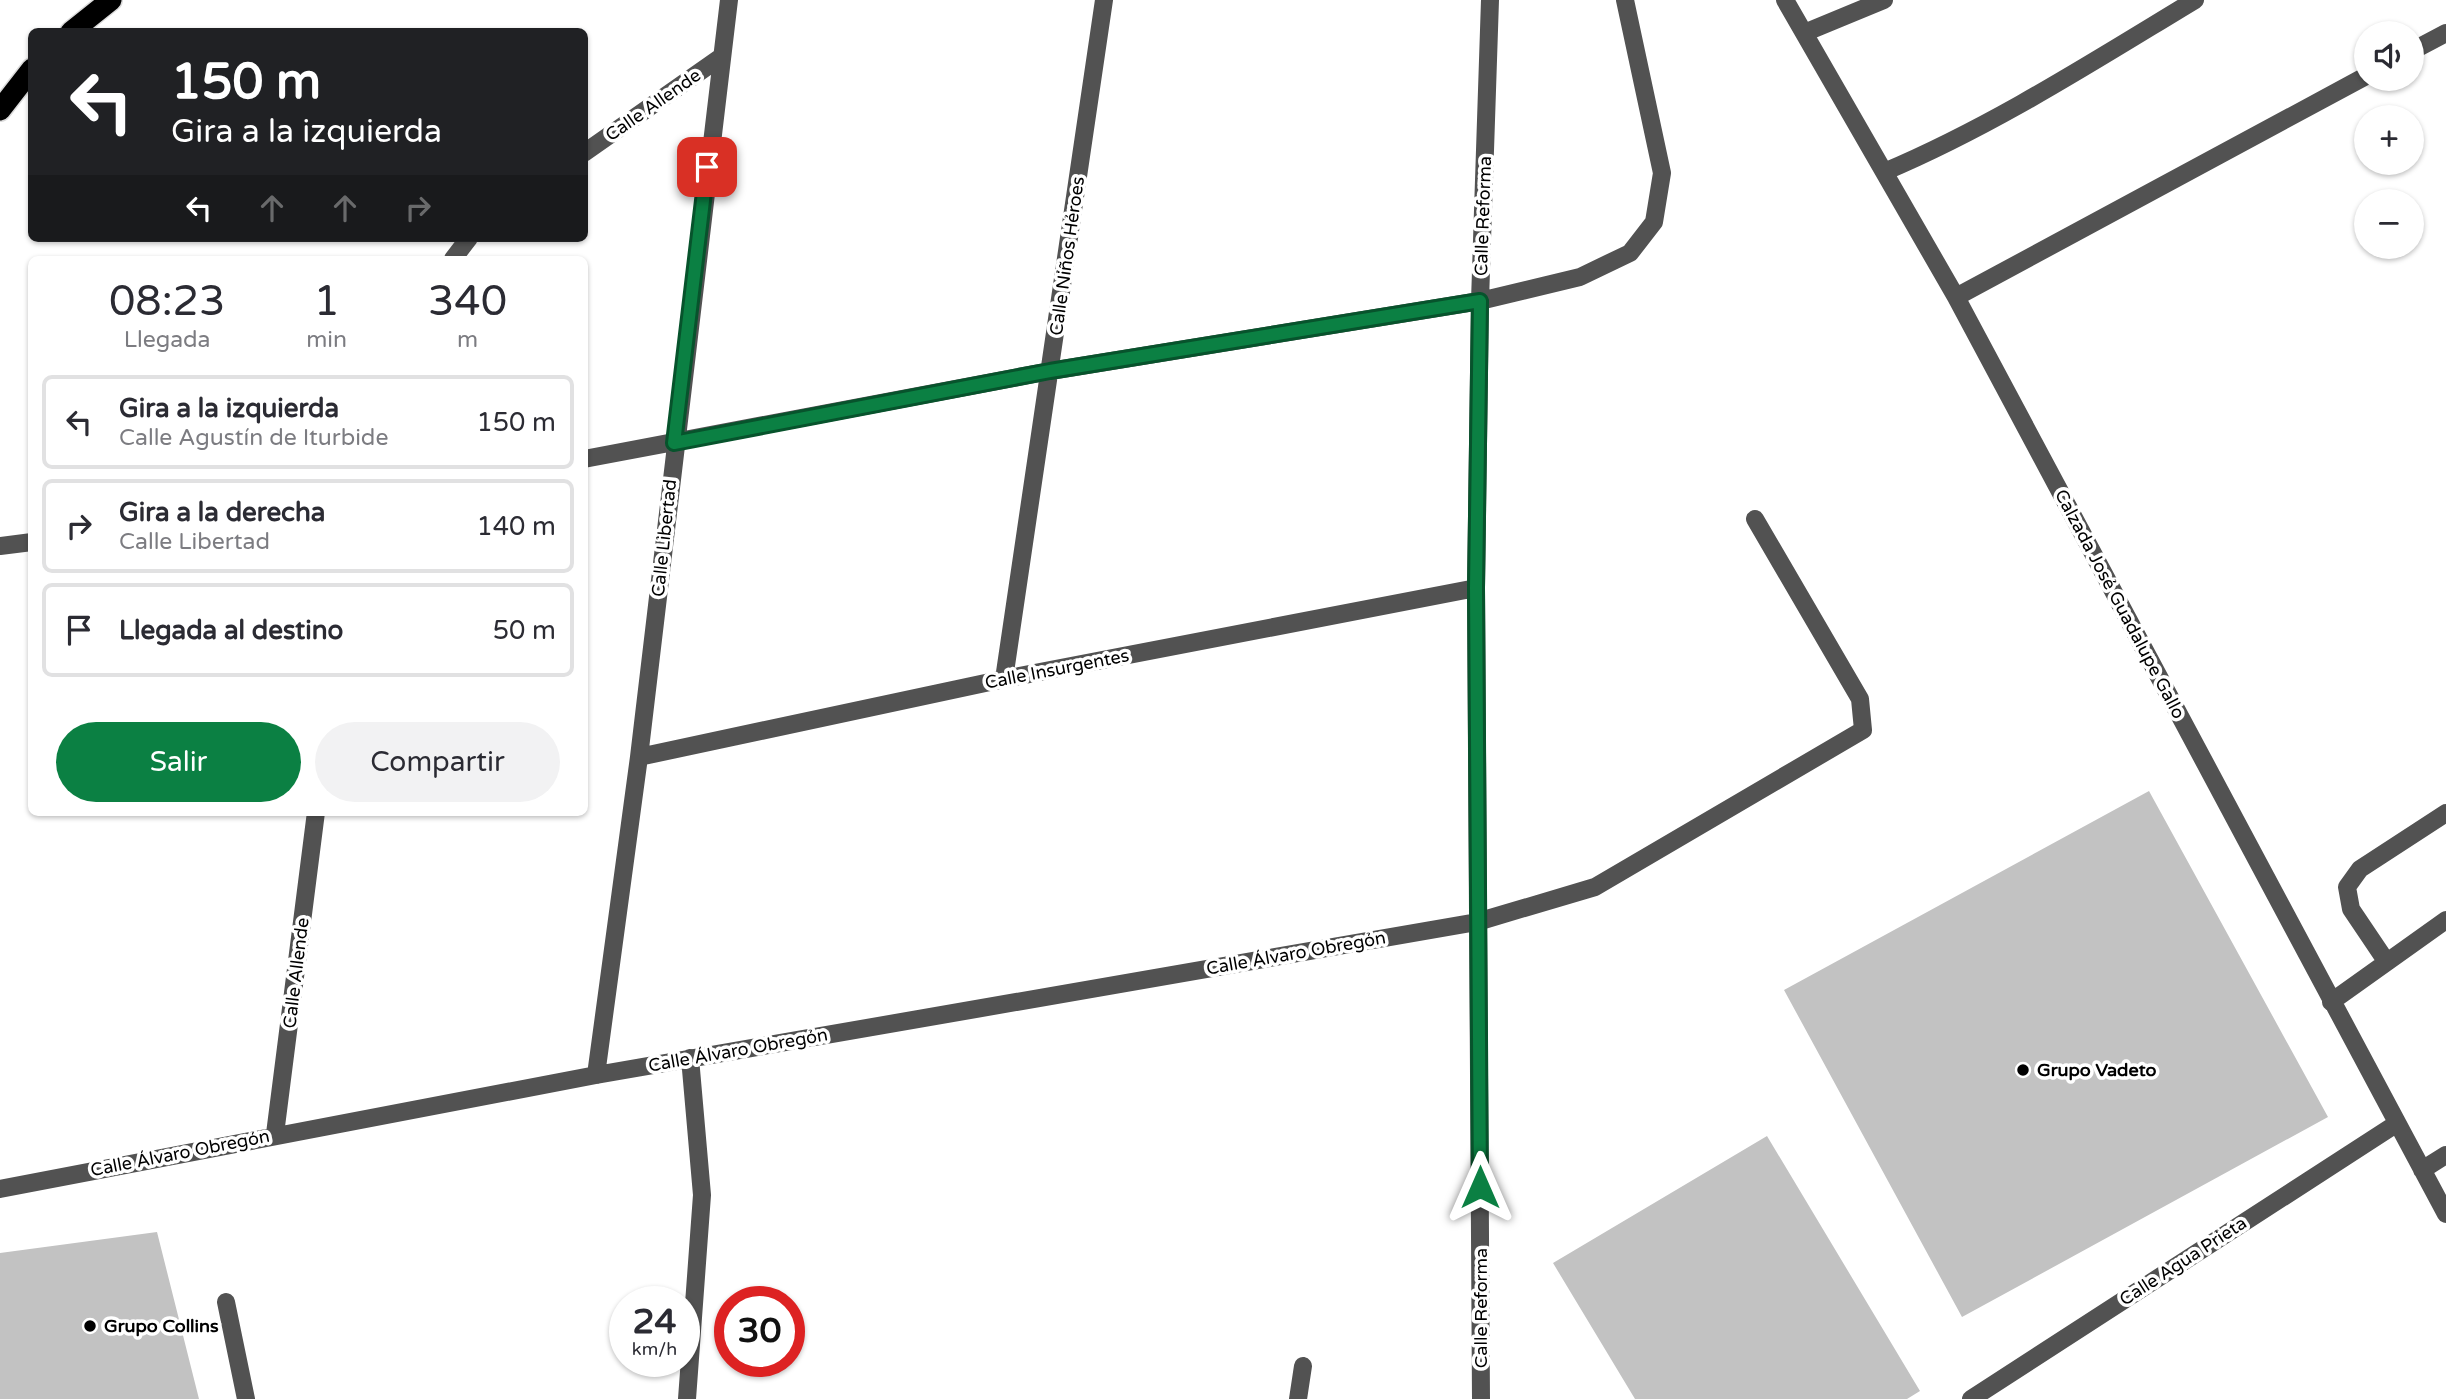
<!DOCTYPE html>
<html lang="es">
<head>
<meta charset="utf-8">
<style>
  :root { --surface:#fff; --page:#f2f2f3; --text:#2b2b33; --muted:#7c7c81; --line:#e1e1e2; --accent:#0b8043 }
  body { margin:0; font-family:"Varela Round",sans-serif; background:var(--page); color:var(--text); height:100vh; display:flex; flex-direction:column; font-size:26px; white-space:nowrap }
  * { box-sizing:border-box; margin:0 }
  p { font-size:23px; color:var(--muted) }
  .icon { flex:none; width:38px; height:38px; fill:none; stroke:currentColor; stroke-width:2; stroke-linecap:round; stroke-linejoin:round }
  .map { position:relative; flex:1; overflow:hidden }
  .details { position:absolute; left:28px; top:256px; width:560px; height:560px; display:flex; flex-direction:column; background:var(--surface); border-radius:10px; box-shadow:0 2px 5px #0004 }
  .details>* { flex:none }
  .hud { position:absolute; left:28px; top:28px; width:560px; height:214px; border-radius:10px; box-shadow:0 2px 5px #0004; background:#202124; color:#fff; overflow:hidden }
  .fabs { position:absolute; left:2354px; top:21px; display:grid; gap:14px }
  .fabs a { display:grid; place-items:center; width:70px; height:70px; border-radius:50%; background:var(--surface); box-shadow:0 2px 5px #0004; font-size:35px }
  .speed { position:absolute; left:609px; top:1286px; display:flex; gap:14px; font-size:35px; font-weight:700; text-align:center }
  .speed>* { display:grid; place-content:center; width:91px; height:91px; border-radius:50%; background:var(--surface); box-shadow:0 2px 5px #0004; line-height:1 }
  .speed small { font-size:18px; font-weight:400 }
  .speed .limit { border:10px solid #d22; background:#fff; color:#111 }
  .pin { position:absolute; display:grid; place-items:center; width:60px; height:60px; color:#fff; margin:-30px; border-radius:14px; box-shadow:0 4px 10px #0006 }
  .me { position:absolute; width:77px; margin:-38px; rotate:0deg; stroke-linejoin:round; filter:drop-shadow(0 0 5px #0008) }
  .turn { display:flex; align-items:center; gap:24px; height:147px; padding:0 28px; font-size:32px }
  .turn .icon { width:91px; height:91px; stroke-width:2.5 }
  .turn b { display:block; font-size:49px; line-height:60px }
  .lanes { display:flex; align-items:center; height:66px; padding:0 28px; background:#0003; justify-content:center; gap:35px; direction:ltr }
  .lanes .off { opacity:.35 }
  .eta { display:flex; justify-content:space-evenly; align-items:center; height:119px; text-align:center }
  .eta b { font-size:42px; font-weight:600; line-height:49px }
  .primary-button { display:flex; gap:14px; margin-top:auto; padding:14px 28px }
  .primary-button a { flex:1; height:80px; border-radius:42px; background:var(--accent); color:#fff; font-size:28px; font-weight:600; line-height:80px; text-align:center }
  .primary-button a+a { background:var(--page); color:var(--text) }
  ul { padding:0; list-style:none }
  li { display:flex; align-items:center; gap:21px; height:94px; margin:0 14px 10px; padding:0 14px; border:4px solid var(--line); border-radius:10px }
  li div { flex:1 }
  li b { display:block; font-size:26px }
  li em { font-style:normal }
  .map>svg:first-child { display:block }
  .building { fill:#c2c2c2 }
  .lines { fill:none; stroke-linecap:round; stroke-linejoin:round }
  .highway-casing { stroke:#dbdbdb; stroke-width:24 }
  .minor { stroke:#525252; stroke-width:18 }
  .highway { stroke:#000; stroke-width:21 }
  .route-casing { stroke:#07532c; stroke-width:18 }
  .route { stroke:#0b8043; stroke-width:12 }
  .poi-dot { fill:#000; stroke:#fff; stroke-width:2.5 }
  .labels { text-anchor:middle; stroke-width:7; stroke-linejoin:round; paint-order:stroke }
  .street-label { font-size:18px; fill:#000; stroke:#fff }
  .poi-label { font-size:18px; font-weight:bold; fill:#000; stroke:#fff; text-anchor:start }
</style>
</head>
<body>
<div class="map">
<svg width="2446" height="1399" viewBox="0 0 2446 1399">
  <rect width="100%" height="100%" fill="#fff"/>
  <path class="building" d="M2149 791 2328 1117 1962 1317 1784 990Z
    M1767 1136 1920 1391 1907 1399H1635L1553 1263Z
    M157 1232 199 1399H0V1253Z"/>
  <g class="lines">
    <g class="highway-casing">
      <path id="highway" d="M71 32 111 0
        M0 110 32 69"/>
    </g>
    <path class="minor" d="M1785 0 1956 297 2446 1214
      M1804 33 1884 0
      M2412 51 2446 33
      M584 153 721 57
      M1884 172C1993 126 2094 61 2195 0
      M453 259 469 238
      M1956 297 2366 76
      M584 459 1050 371 1480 301 1580 277 1630 253 1654 222 1662 173 1625 0
      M0 546 32 542
      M1004 679 1104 0
      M639 757 1004 679 1476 588
      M2386 961 2351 909 2347 887 2360 869 2446 813
      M2331 1002 2446 920
      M596 1075 639 757 729 0
      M275 1134 316 812
      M2422 1170 2446 1155
      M0 1189 596 1075 1477 922 1595 887 1863 730 1860 699 1755 519
      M226 1302 246 1399
      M687 1399 702 1195 690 1058
      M1298 1399 1303 1366
      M1481 1399 1476 588 1480 301 1490 0
      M1971 1399 2396 1124"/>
    <use href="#highway" class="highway"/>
  </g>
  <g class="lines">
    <g class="route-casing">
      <path id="route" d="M707 167 674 443 1050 371 1480 301 1476 588 1480 1187"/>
    </g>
    <use href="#route" class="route"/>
  </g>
  <g class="poi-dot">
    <circle cx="2023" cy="1070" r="7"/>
    <circle cx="90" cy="1326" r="7"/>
  </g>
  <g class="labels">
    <g class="street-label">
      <text transform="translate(653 105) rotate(-35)" y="6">Calle Allende</text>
      <text transform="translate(1483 216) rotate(-88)" y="6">Calle Reforma</text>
      <text transform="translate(1067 256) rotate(-82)" y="6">Calle Niños Héroes</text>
      <text transform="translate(664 538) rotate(-84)" y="6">Calle Libertad</text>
      <text transform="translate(2120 604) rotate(62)" y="6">Calzada José Guadalupe Gallo</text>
      <text transform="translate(1057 669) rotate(-11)" y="6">Calle Insurgentes</text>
      <text transform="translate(1296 953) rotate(-10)" y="6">Calle Álvaro Obregón</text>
      <text transform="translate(296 973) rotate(-83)" y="6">Calle Allende</text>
      <text transform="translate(738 1050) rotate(-10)" y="6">Calle Álvaro Obregón</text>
      <text transform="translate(180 1153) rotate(-11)" y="6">Calle Álvaro Obregón</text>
      <text transform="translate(2183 1261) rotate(-33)" y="6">Calle Agua Prieta</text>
      <text transform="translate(1481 1308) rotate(-90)" y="6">Calle Reforma</text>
    </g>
    <g class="poi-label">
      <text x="2037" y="1076">Grupo Vadeto</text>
      <text x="104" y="1332">Grupo Collins</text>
    </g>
  </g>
</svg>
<div class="fabs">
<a><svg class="icon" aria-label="sound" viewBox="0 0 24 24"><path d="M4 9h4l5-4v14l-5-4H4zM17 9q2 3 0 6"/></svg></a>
<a>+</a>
<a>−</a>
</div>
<div class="speed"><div>24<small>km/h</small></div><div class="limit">30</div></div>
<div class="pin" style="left:707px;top:167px;background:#d93025"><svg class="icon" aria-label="arrive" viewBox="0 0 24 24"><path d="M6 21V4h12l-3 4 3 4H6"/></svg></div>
<svg class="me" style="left:1480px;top:1187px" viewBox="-20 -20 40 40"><path d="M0-17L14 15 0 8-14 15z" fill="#0b8043" stroke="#fff" stroke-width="4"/></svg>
<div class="hud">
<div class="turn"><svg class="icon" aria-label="left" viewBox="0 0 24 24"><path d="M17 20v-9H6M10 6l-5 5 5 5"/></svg><div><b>150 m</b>Gira a la izquierda</div></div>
<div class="lanes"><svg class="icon" aria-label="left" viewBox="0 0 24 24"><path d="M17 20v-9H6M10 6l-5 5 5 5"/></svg><svg class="icon off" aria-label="ahead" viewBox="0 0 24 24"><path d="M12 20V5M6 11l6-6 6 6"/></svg><svg class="icon off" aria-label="ahead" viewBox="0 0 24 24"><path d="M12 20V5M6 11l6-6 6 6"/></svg><svg class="icon off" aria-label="right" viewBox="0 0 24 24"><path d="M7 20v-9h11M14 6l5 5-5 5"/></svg></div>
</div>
<section class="details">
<div class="eta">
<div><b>08:23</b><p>Llegada</p></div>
<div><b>1</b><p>min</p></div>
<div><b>340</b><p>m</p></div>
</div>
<ul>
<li><svg class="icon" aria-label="left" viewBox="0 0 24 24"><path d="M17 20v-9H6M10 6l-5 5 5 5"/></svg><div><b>Gira a la izquierda</b><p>Calle Agustín de Iturbide</p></div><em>150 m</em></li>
<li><svg class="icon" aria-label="right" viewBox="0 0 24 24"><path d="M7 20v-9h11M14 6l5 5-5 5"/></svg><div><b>Gira a la derecha</b><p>Calle Libertad</p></div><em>140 m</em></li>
<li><svg class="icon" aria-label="arrive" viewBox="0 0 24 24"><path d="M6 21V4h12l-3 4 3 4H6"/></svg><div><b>Llegada al destino</b></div><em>50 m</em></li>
</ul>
<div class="primary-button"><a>Salir</a><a>Compartir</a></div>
</section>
</div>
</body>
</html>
